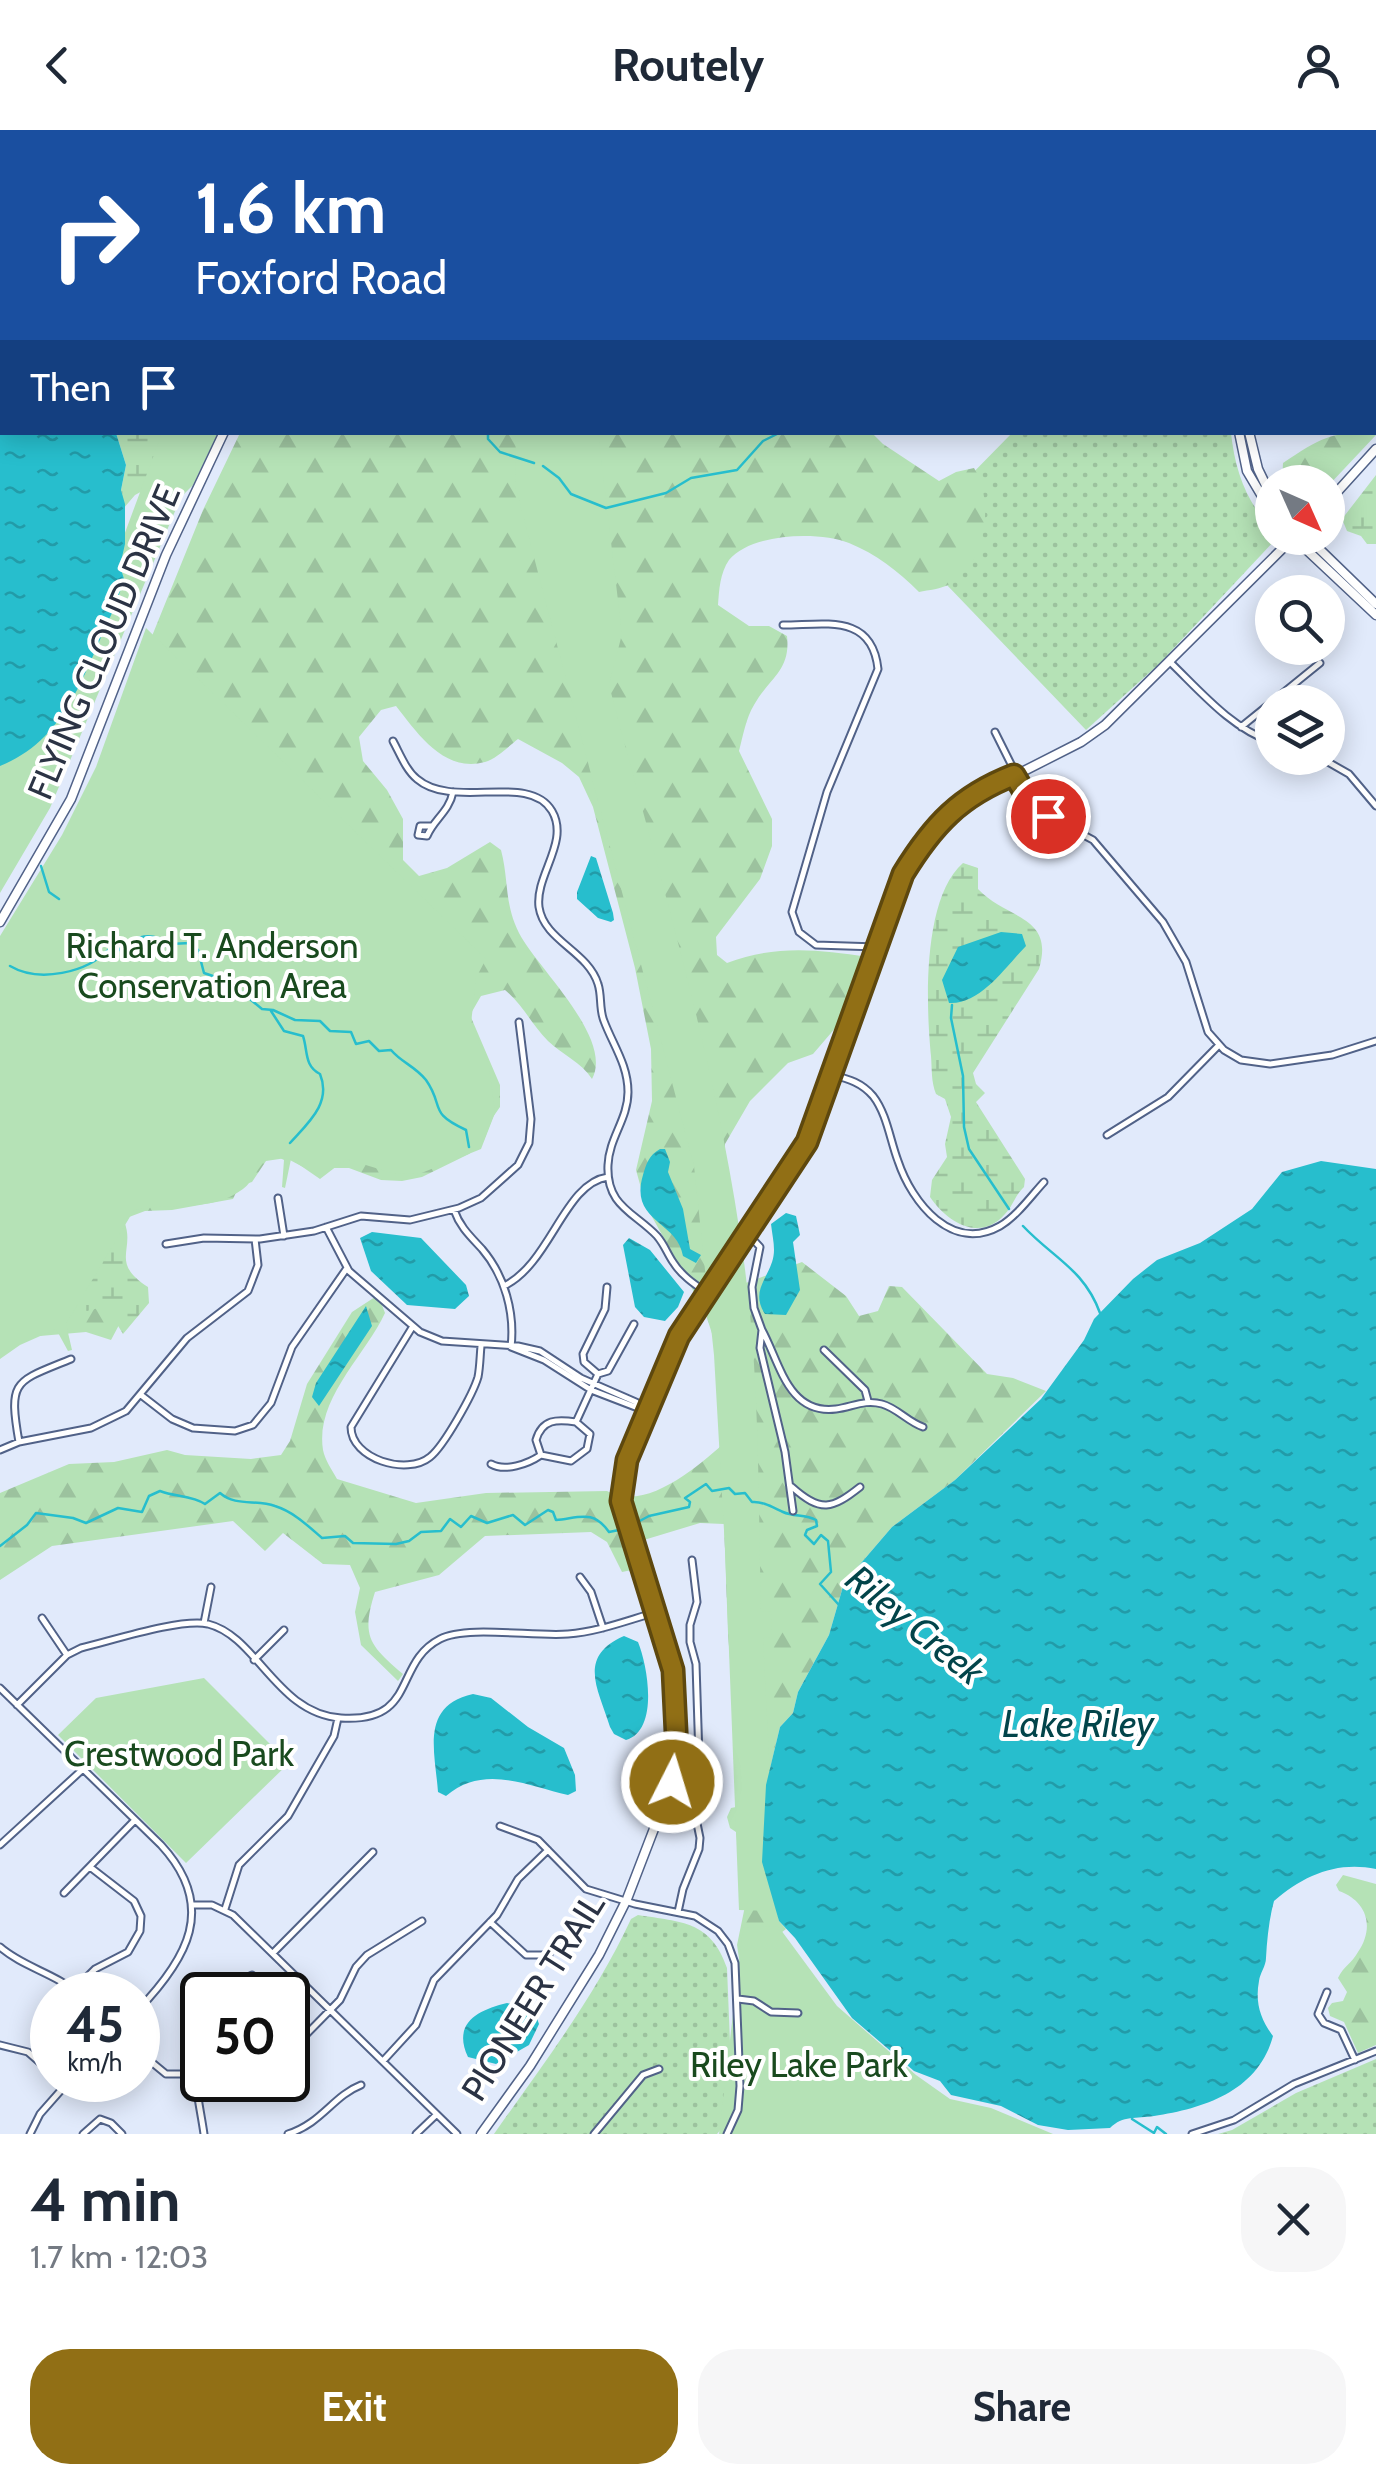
<!DOCTYPE html>
<html lang="en">
<head>
<meta charset="utf-8">
<style>
  :root { --surface:#fff; --page:#f6f6f7; --text:#1f2937; --muted:#747a83; --accent:#916f15 }
  body { margin:0; font-family:Cabin,sans-serif; background:var(--page); color:var(--text); height:100vh; display:flex; flex-direction:column; font-size:38px; white-space:nowrap }
  * { box-sizing:border-box; margin:0 }
  p { font-size:32px; color:var(--muted) }
  .icon { flex:none; width:55px; height:55px; fill:none; stroke:currentColor; stroke-width:2; stroke-linecap:round; stroke-linejoin:round }
  .map { position:relative; height:2004px; overflow:hidden }
  .side { display:flex; flex-direction:column; background:var(--surface); flex:1 }
  .side>* { flex:none }
  .guide { position:absolute; left:0px; top:0px; width:1378px; height:305px; box-shadow:0 5px 25px #0003; background:#1a4fa0; color:#fff; overflow:hidden }
  .needle { width:65px; rotate:135deg }
  .buttons { position:absolute; left:1255px; top:335px; display:grid; gap:20px }
  .buttons a { display:grid; place-items:center; width:90px; height:90px; border-radius:50%; background:var(--surface); box-shadow:0 5px 25px #0003; font-size:50px }
  .speed { position:absolute; left:30px; top:1842px; display:flex; gap:20px; font-size:50px; font-weight:700; text-align:center }
  .speed>* { display:grid; place-content:center; width:130px; height:130px; border-radius:50%; background:var(--surface); box-shadow:0 5px 25px #0003; line-height:1 }
  .speed small { font-size:25px; font-weight:400 }
  .speed .limit { border:5px solid #111; border-radius:15px; background:#fff; color:#111 }
  .pin { position:absolute; display:grid; place-items:center; width:85px; height:85px; color:#fff; margin:-42px; border:5px solid #fff; border-radius:50%; box-shadow:0 2px 10px #0007 }
  .me { position:absolute; width:110px; margin:-55px; rotate:5deg; stroke-linejoin:round; filter:drop-shadow(0 0 8px #0008) }
  .turn { display:flex; align-items:center; gap:35px; height:210px; padding:0 30px; font-size:45px }
  .turn .icon { width:130px; height:130px; stroke-width:2.5 }
  .turn b { display:block; font-size:70px; line-height:85px }
  .then { display:flex; align-items:center; height:95px; padding:0 30px; background:#0003; gap:20px; font-size:38px }
  .round { display:grid; place-items:center; flex:none; width:105px; height:105px; border-radius:40px; background:var(--page) }
  .summary { display:flex; align-items:center; justify-content:space-between; height:170px; padding:0 30px }
  h1 { font-size:60px; font-weight:700; line-height:75px }
  .button { display:flex; gap:20px; margin-top:auto; padding:20px 30px }
  .button a { flex:1; height:115px; border-radius:40px; background:var(--accent); color:#fff; font-size:40px; font-weight:700; line-height:115px; text-align:center }
  .button a+a { background:var(--page); color:var(--text) }
  header { display:flex; justify-content:space-between; align-items:center; height:130px; padding:0 30px; background:var(--surface); font-size:45px; font-weight:700 }
  .map>svg:first-child { display:block }
  .grass { fill:url(#grass-dots) }
  .forest { fill:url(#forest-firs) }
  .wetland { fill:url(#wetland-marsh) }
  .park { fill:#b5e2b6 }
  .water { fill:url(#water-ripples) }
  .lines { fill:none; stroke-linecap:round; stroke-linejoin:round }
  .stream { stroke:#27becd; stroke-width:2.5 }
  .minor-casing { stroke:#516288; stroke-width:9 }
  .major-casing { stroke:#516288; stroke-width:11 }
  .minor { stroke:#fff; stroke-width:5 }
  .major { stroke:#fff; stroke-width:8 }
  .route-casing { stroke:#5e480e; stroke-width:25 }
  .route { stroke:#916f15; stroke-width:18 }
  .labels { text-anchor:middle; stroke-width:8; stroke-linejoin:round; paint-order:stroke }
  .street-label { font-size:35px; fill:#2b3344; stroke:#fff }
  .park-label { font-size:35px; fill:#194a1e; stroke:#fff }
  .water-label { font-size:38px; font-style:italic; fill:#02444a; stroke:#fff }
</style>
</head>
<body>
<header><svg class="icon" aria-label="back" viewBox="0 0 24 24"><path d="M15 5l-7 7 7 7"/></svg>Routely<svg class="icon" aria-label="person" viewBox="0 0 24 24"><circle cx="12" cy="8" r="4"/><path d="M4 21q1-7 8-7t8 7"/></svg></header>
<div class="map">
<svg width="1376" height="2004" viewBox="0 0 1376 2004">
  <defs>
    <pattern id="grass-dots" width="8" height="8" patternUnits="userSpaceOnUse" patternTransform="scale(2.5)"><rect width="8" height="8" fill="#b5e2b6"/><path d="M2 2h.1M6 6h.1" fill="none" stroke="#9cc29e" stroke-width="1.8" stroke-linecap="round"/></pattern>
    <pattern id="forest-firs" width="22" height="20" patternUnits="userSpaceOnUse" patternTransform="scale(2.5)"><rect width="22" height="20" fill="#b5e2b6"/><path d="M5 1l3.5 6h-7zM16 11l3.5 6h-7z" fill="#9cc29e"/></pattern>
    <pattern id="wetland-marsh" width="20" height="14" patternUnits="userSpaceOnUse" patternTransform="scale(2.5)"><rect width="20" height="14" fill="#b5e2b6"/><path d="M1 5h8M5 5V1M11 12h8M15 12V8" fill="none" stroke="#9cc29e"/></pattern>
    <pattern id="water-ripples" width="26" height="14" patternUnits="userSpaceOnUse" patternTransform="scale(2.5)"><rect width="26" height="14" fill="#27becd"/><path d="M2 4q2-2 4 0t4 0M15 11q2-2 4 0t4 0" fill="none" stroke="#229ba8"/></pattern>
  </defs>
  <rect width="100%" height="100%" fill="#e1eafb"/>
  <path class="grass" d="M1012 303H1231C1235 340 1246 372 1272 399V408H1277L1159 534 1086 600 945 453 957 429 974 425 982 396 961 355Z
    M638 1785C682 1792 711 1791 727 1838L732 1962 721 1999 717 2004H494C543 1934 595 1867 631 1789Z
    M1376 1929V2004H1218L1232 2000 1296 1963Z"/>
  <path class="forest" d="M1376 270V305L1328 356V352H1282L1283 333C1321 308 1329 302 1375 302Z
    M240 303H872L883 314 939 351 956 342 974 338C995 372 986 433 950 454 941 459 929 460 919 462 898 441 876 424 849 413 819 401 751 403 729 430 720 443 719 460 718 475L749 496H769L787 506C791 541 769 548 754 575 746 588 743 606 739 621L772 689V716L760 749 716 807 717 825 727 833C774 815 817 819 867 827V835L837 896 813 924 788 933 750 971 725 1014 721 1042 743 1154 802 1132 846 1166 859 1186 878 1181 889 1156 902 1157 987 1244 1013 1248 1046 1261 955 1350 892 1397 844 1453 829 1505 798 1562 793 1583 780 1597 770 1639 775 1772 779 1791 786 1799 740 1835 737 1815 746 1771 736 1702 730 1698 727 1687 731 1678 741 1676 728 1503 724 1394 700 1393 624 1416 632 1440 622 1442 607 1412 591 1402 485 1406 439 1445 375 1462C361 1506 369 1515 403 1544L398 1551 361 1515 355 1482 360 1458 350 1435 323 1434 283 1403 265 1421 233 1391 52 1416 0 1450V1363L69 1334 114 1332 167 1320 185 1325 251 1329 281 1325 290 1311 307 1254 352 1182 375 1167 380 1170 385 1183C365 1226 315 1269 323 1320 325 1330 332 1340 337 1349L416 1373 486 1363 607 1361C647 1383 699 1335 728 1310L729 1256 705 1182 646 1076 636 1040 652 971 651 919 635 838 593 677 579 647 562 633 518 609C509 616 496 629 485 632 444 643 418 604 396 576L381 580 359 607 363 631 387 660 403 689V730L419 746 447 738 490 712 501 720C509 750 504 773 519 803 537 838 614 908 592 949 581 932 563 925 548 911 532 895 523 875 505 860L481 866 470 885 500 955V977L493 987 484 1010 469 1024 422 1047 402 1051 381 1050 349 1038H305L286 1028 266 1031 252 1052 239 1056 233 1069 172 1080 145 1081 108 1095V1171L119 1195 111 1210 86 1202 40 1206 0 845 82 679 203 380Z
    M1343 1745 1376 1754V1915L1358 1923 1344 1892 1330 1886 1328 1878 1332 1873 1343 1871 1347 1862 1338 1848C1343 1837 1352 1833 1358 1822 1375 1797 1367 1771 1339 1761L1336 1755Z"/>
  <path class="wetland" d="M116 303H186L148 358 135 365 123 379 121 360 126 335Z
    M1376 345V414H1367L1361 406 1347 401 1342 389Z
    M963 733 978 738V759C1007 790 1055 785 1039 839L973 943 976 954 985 963 976 972 1025 1049 1024 1057C1015 1065 1013 1076 1005 1084 980 1113 947 1092 930 1067L932 1050 947 1027 945 1014 951 987 945 969 936 964C931 952 932 939 931 926 926 876 922 769 963 733Z
    M124 1091C136 1120 109 1132 148 1157L149 1173 123 1204 106 1176 87 1181 71 1176Z"/>
  <path class="park" d="M162 303H218L193 355 181 367 50 678 0 763V594L103 462Z
    M516 303H598L622 504 609 555C659 746 718 936 744 1132 760 1247 758 1365 761 1481L772 1482 771 1507 763 1508 777 1781 739 1780 725 1418 714 1225 694 1036 515 355Z
    M146 498 486 829 476 848 471 894 489 936 495 983 481 1019 419 1044 392 1043 346 1029 320 1049 291 1029 285 1058 282 1057 284 1030 274 1025C259 1031 255 1050 243 1059 211 1083 170 1072 134 1080L66 1194 72 1220 68 1221 56 1199 20 1215 0 1229V806L62 705 96 637Z
    M204 1548 289 1633 186 1733 58 1605 96 1568Z
    M778 1796 837 1876 916 1945 950 1969 991 1978 1053 2004H719L743 1798Z"/>
  <path class="water" d="M0 78 2 302 116 303 126 335 121 360 125 374V414L120 436 125 452C119 460 118 471 113 481 84 541 68 609 0 636Z
    M591 726 596 728 613 783 614 790 611 792 598 788 577 769V762Z
    M1001 802 1022 804 1026 816C1006 836 981 875 949 873L942 850 958 817Z
    M660 1019H665L670 1032 668 1042 683 1079 690 1119 701 1125 696 1133 683 1126C677 1090 629 1092 643 1045 646 1034 649 1025 660 1019Z
    M1321 1031 1376 1039V1739C1337 1731 1304 1745 1274 1771 1269 1789 1267 1810 1266 1828 1266 1836 1260 1843 1259 1851 1255 1872 1260 1889 1273 1906 1258 1961 1205 1978 1154 1986 1136 1989 1123 1985 1110 1998L1068 2000 1038 1995 1001 1976 951 1965 940 1951 914 1941 852 1888 795 1808 779 1791 762 1732 766 1655 780 1597 793 1583 798 1562 829 1505 844 1453 892 1397 955 1350 1041 1269 1084 1210 1094 1189 1133 1149 1157 1130 1200 1113 1252 1079 1282 1042Z
    M786 1083 796 1086 800 1105 793 1112 800 1160 786 1185 765 1184C748 1158 774 1145 774 1120 774 1112 772 1103 771 1094Z
    M372 1102 421 1108 466 1155 469 1166 455 1179 407 1175 371 1141 360 1108Z
    M629 1108 650 1120 684 1162 678 1177 665 1191 644 1187 635 1177 623 1115Z
    M366 1176 372 1196 319 1276 312 1267 316 1253Z
    M624 1506 638 1512C648 1537 659 1600 626 1610L614 1604 610 1597C599 1560 576 1527 624 1506Z
    M473 1564 491 1568 528 1597 564 1618 575 1645 576 1661 568 1665C526 1655 483 1634 446 1666L438 1662C435 1621 420 1576 473 1564Z
    M507 1873 534 1880 539 1894 529 1915 496 1934 468 1927C452 1893 478 1880 507 1873Z"/>
  <g class="lines">
    <path class="stream" d="M216 2 217 0
      M488 302V309L500 322 534 333
      M543 336 559 348 571 364 606 378 666 363 691 348 737 340 763 311 781 302
      M41 736 49 762 59 769
      M10 836C39 853 87 843 109 819L119 820C135 804 153 802 170 814L190 813 198 820 204 843 228 851 262 879 273 880 295 890 320 891 330 901 351 902 356 914 369 911 379 921 391 920C402 933 415 936 426 950 445 977 427 982 466 1000L469 1017
      M952 875 951 888 963 946 964 997 969 1019 1009 1079
      M271 881 284 901 303 906C308 921 304 936 320 944 332 973 308 993 290 1013
      M1023 1096C1053 1128 1084 1139 1100 1183
      M634 1394 649 1386 689 1377 690 1372 685 1368 706 1354 712 1361 729 1358 735 1364 745 1363 752 1372C762 1371 772 1377 783 1382 794 1387 805 1384 816 1390L817 1396 807 1400 805 1405 814 1414 821 1405 828 1411 831 1442 820 1454 839 1475
      M0 1416 27 1395 36 1383 73 1388 86 1393 118 1378 142 1382 149 1366 160 1361C175 1367 192 1365 205 1374L220 1363C236 1377 256 1369 275 1376 294 1382 308 1396 322 1408L345 1406 353 1413 396 1414 409 1411 421 1402 441 1401 450 1389 461 1397 471 1386 487 1393 513 1385 525 1395 548 1380 553 1382 556 1390C579 1388 593 1379 609 1402L619 1400
      M1132 1989 1154 2003 1157 1997 1166 2004"/>
    <g class="minor-casing">
      <path id="minor" d="M689 2 691 0
        M1375 176 1376 177
        M783 495C825 495 872 483 878 539L827 662 792 782 799 802 816 815 877 817
        M1170 532C1201 562 1231 598 1272 612
        M1241 597 1320 533
        M995 602 1029 670 1048 686 1093 710 1163 792 1186 832 1208 902 1224 920 1241 930 1270 934 1332 925 1376 911
        M393 611C400 624 406 640 417 649 453 680 529 642 552 681 570 712 535 745 539 777 544 811 588 821 598 854 602 866 599 879 604 891 613 915 628 935 628 962 628 989 609 1008 608 1035 606 1076 634 1082 657 1106 664 1114 667 1123 673 1132 681 1145 694 1154 706 1162
        M1321 628 1349 644 1376 676
        M431 696H420L418 705 427 706C434 689 449 682 453 662
        M833 945C849 949 862 953 873 966 887 984 890 1010 898 1031 912 1073 952 1123 1000 1096 1017 1086 1031 1066 1044 1052
        M1107 1005 1168 967 1219 915
        M278 1068 284 1106
        M454 1080C460 1097 470 1106 482 1119 505 1146 515 1183 511 1217
        M326 1097 349 1141 420 1202 442 1211 518 1216 540 1221 581 1248 636 1272 647 1281
        M747 1103 760 1117 752 1157 754 1178 762 1200 760 1218 785 1322 793 1381
        M166 1114 204 1108 260 1109 314 1101 361 1086 410 1090 459 1078 481 1068 518 1035 529 1013 531 989 519 892
        M504 1156C551 1133 564 1053 608 1047
        M607 1157 605 1179 583 1224 584 1232 598 1244 608 1241 634 1194
        M413 1196 351 1297C351 1329 407 1346 430 1327 444 1316 473 1264 478 1247 480 1237 480 1226 481 1216
        M762 1200C780 1233 788 1285 836 1279 852 1277 865 1269 882 1274 897 1278 908 1292 923 1297
        M511 1217 544 1230 591 1260 643 1280
        M824 1220 865 1260 868 1271
        M141 1265 172 1289 193 1298 235 1301 253 1295 271 1273 292 1217 347 1138
        M576 1292C557 1289 542 1289 536 1310L541 1325 571 1331 587 1319 590 1304 576 1292 598 1244
        M19 1312C8 1249 15 1252 71 1229
        M0 1320 19 1312 91 1298 126 1281 187 1208 248 1161 258 1135 255 1109
        M491 1334C505 1342 528 1334 541 1325
        M792 1357C821 1383 832 1379 860 1357
        M580 1447 591 1462 603 1498
        M42 1488 67 1525
        M204 1493 211 1457
        M254 1530 284 1500
        M0 1558 161 1715C218 1777 187 1829 138 1880
        M17 1575 67 1525 81 1518C111 1511 180 1488 208 1494 257 1506 277 1584 341 1588 418 1593 393 1533 440 1509 466 1495 535 1507 568 1504 598 1502 628 1490 657 1482
        M500 1696 538 1710 586 1759 635 1774 695 1786 718 1801 728 1814 735 1833 740 1956 738 1980 727 2004
        M0 1715 83 1639
        M64 1763 135 1690
        M192 1775H212L233 1785 457 2004
        M225 1779 239 1735 288 1686 334 1606 338 1588
        M678 1782 683 1759 699 1719 700 1708 692 1669 699 1628 696 1534 690 1512V1495L697 1472 692 1430
        M490 1792 526 1825H549
        M0 1817C24 1838 56 1843 79 1865
        M273 1823 373 1722
        M74 1860 95 1839 128 1822 140 1801 141 1786 134 1771 90 1737
        M1327 1862 1318 1884 1324 1893 1341 1900 1355 1930
        M225 1865 238 1852 252 1845
        M738 1869 754 1871 771 1882 798 1883
        M202 1890C186 1924 199 1968 204 2004
        M0 1915 28 1922 52 1943
        M138 1921 166 1944H202
        M288 1923 340 1870 356 1837 367 1825 422 1791
        M383 1931 416 1895 434 1850 497 1785 518 1749 548 1720
        M30 2004 40 1984 70 1950
        M83 2004 100 1989 111 1993 122 2004
        M288 2004C322 1993 333 1966 361 1955
        M416 2004 436 1985
        M594 2004 643 1945 659 1939
        M1192 2004 1234 1990 1294 1954 1376 1921"/>
    </g>
    <g class="major-casing">
      <path id="major" d="M1003 0 1008 2
        M1025 0 1029 2
        M376 2 377 0
        M1239 302 1247 341 1272 383
        M1249 302 1258 339 1272 368
        M1328 372 1376 319
        M1294 408 1376 485
        M1308 408 1376 474
        M0 792 71 669 166 425 224 302
        M481 2004 530 1936 599 1825 627 1769 672 1652 677 1622 673 1540 665 1506 623 1385 621 1357 627 1329 679 1206 807 1012 903 743 919 717 941 689 959 674 1081 612 1105 595 1293 408"/>
    </g>
    <use href="#minor" class="minor"/>
    <use href="#major" class="major"/>
  </g>
  <g class="lines">
    <g class="route-casing">
      <path id="route" d="M672 1652 677 1622 673 1540 621 1371 627 1330 679 1206 807 1012 903 744C933 695 960 666 1014 645L1029 670 1048 686"/>
    </g>
    <use href="#route" class="route"/>
  </g>
  <g class="labels">
    <g class="street-label">
      <text transform="translate(104 512) rotate(-67)" y="12">FLYING CLOUD DRIVE</text>
      <text transform="translate(533 1867) rotate(-58)" y="12">PIONEER TRAIL</text>
    </g>
    <g class="park-label">
      <text x="212" y="828">Richard T. Anderson<tspan x="212" dy="40">Conservation Area</tspan></text>
      <text x="179" y="1636">Crestwood Park</text>
      <text x="799" y="1947">Riley Lake Park</text>
    </g>
    <g class="water-label">
      <text transform="translate(915 1495) rotate(39)" y="13">Riley Creek</text>
      <text x="1078" y="1607">Lake Riley</text>
    </g>
  </g>
</svg>
<div class="buttons">
<a><svg class="needle" viewBox="-14 -14 28 28"><path d="M0-13l5 13h-10z" fill="#e53935"/><path d="M0 13l5-13h-10z" fill="#747a83"/></svg></a>
<a><svg class="icon" aria-label="search" viewBox="0 0 24 24"><circle cx="10" cy="10" r="6"/><path d="M15 15l6 6"/></svg></a>
<a><svg class="icon" aria-label="layers" viewBox="0 0 24 24"><path d="M12 4l9 5-9 5-9-5zM3 14l9 5 9-5"/></svg></a>
</div>
<div class="speed"><div>45<small>km/h</small></div><div class="limit">50</div></div>
<div class="pin" style="left:1048px;top:686px;background:#d93025"><svg class="icon" aria-label="arrive" viewBox="0 0 24 24"><path d="M6 21V4h12l-3 4 3 4H6"/></svg></div>
<svg class="me" style="left:672px;top:1652px" viewBox="-20 -20 40 40"><circle r="17" fill="#916f15" stroke="#fff" stroke-width="3"/><path d="M0-11L8 9 0 5-8 9z" fill="#fff"/></svg>
<div class="guide">
<div class="turn"><svg class="icon" aria-label="right" viewBox="0 0 24 24"><path d="M7 20v-9h11M14 6l5 5-5 5"/></svg><div><b>1.6 km</b>Foxford Road</div></div>
<div class="then">Then<svg class="icon" aria-label="arrive" viewBox="0 0 24 24"><path d="M6 21V4h12l-3 4 3 4H6"/></svg></div>
</div>
</div>
<section class="side">
<div class="summary"><div><h1>4 min</h1><p>1.7 km · 12:03</p></div><a class="round"><svg class="icon" aria-label="close" viewBox="0 0 24 24"><path d="M6 6l12 12M18 6L6 18"/></svg></a></div>
<div class="button"><a>Exit</a><a>Share</a></div>
</section>
</body>
</html>
